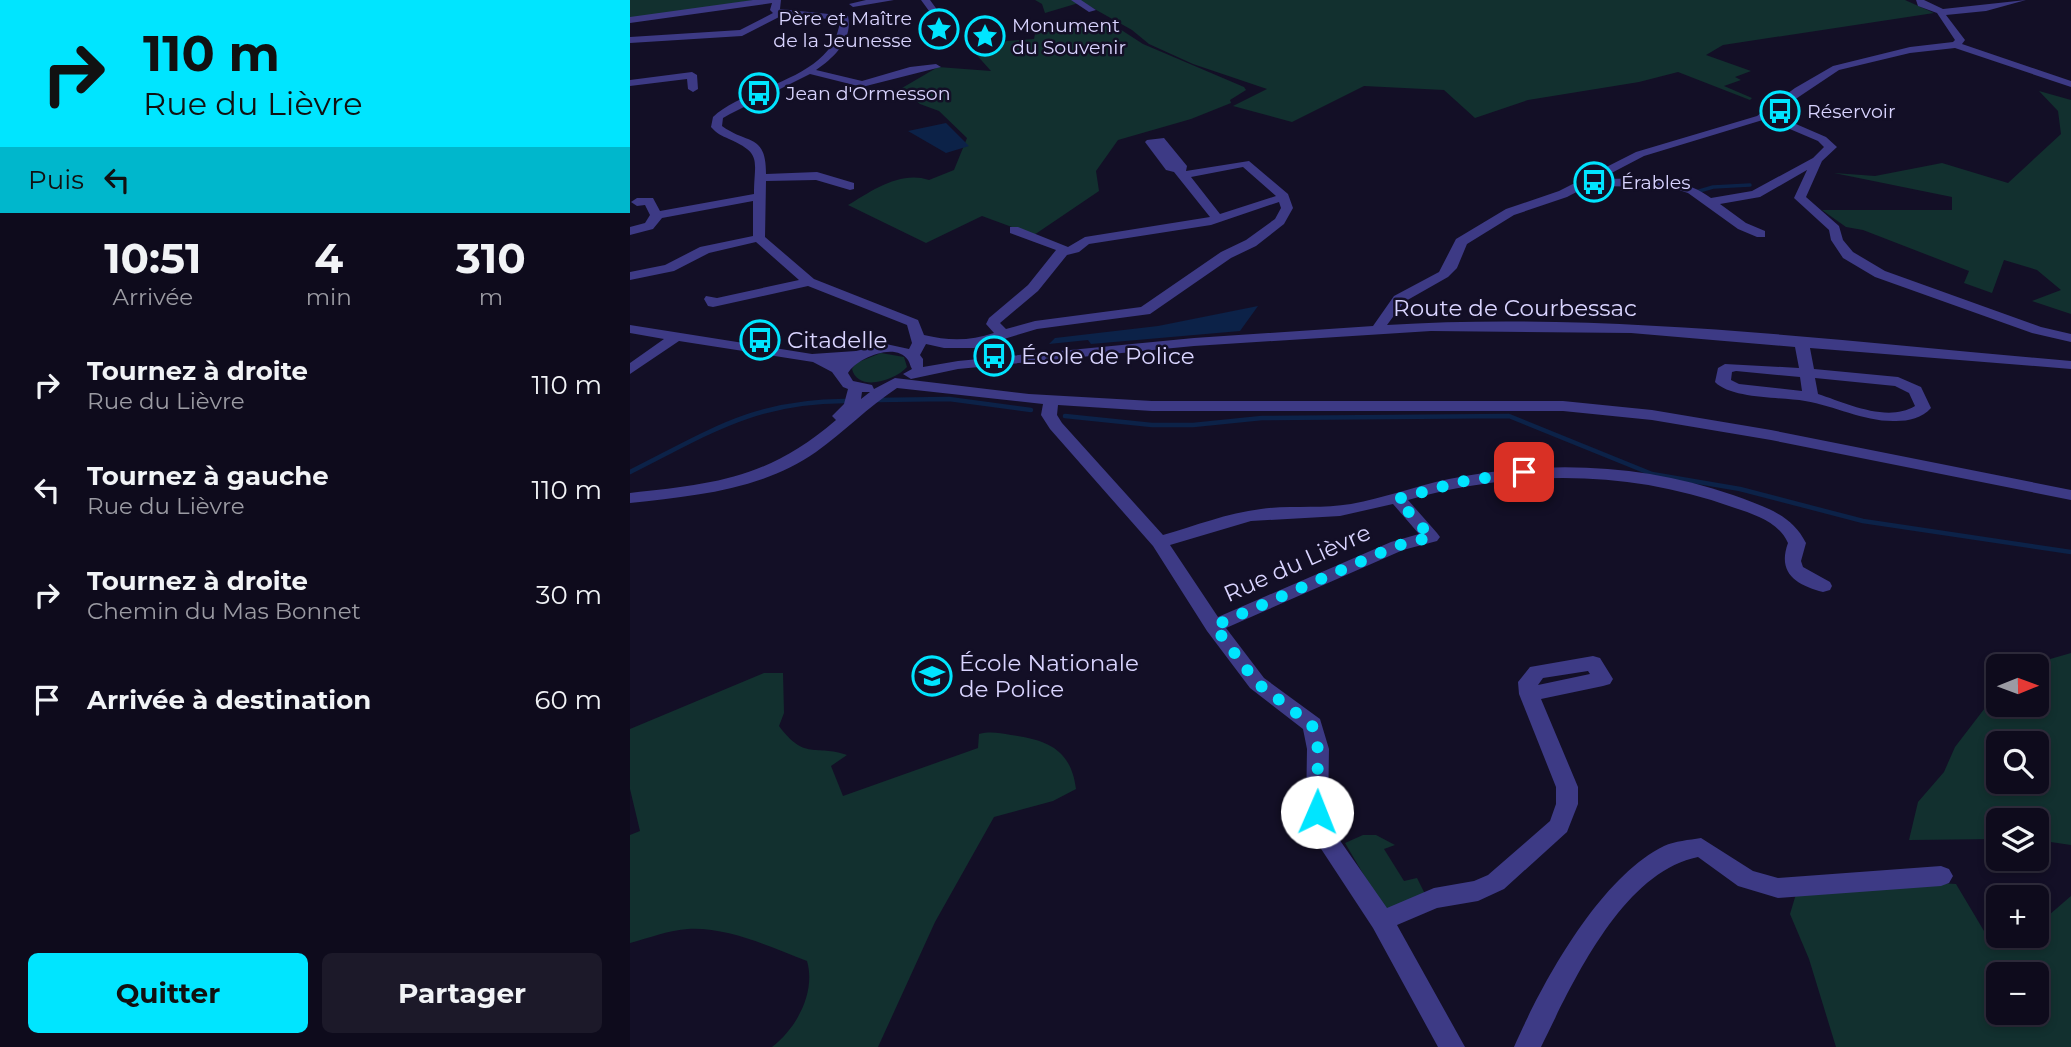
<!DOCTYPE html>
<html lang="fr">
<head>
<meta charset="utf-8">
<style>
  :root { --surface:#0e0b1c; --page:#1c1929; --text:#f1f3f6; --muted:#9b9ba3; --line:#2e2b3b; --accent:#00e5ff }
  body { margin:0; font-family:Montserrat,sans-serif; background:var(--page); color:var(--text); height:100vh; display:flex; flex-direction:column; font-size:26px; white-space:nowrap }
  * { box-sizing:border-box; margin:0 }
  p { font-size:23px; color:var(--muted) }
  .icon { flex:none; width:38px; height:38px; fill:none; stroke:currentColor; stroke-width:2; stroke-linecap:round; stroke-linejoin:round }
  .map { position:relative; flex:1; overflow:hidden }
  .drawer { display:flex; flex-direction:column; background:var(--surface); width:630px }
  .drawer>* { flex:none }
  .guide { background:#00e5ff; color:#111; overflow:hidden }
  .needle { width:46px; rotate:89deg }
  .tools { position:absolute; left:1356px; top:654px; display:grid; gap:14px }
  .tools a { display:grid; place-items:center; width:63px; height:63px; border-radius:10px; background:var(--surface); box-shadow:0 4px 10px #0003,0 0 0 2px var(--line); font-size:35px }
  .pin { position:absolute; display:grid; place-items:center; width:60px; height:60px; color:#fff; margin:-30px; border-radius:14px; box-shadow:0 4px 10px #0006 }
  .me { position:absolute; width:77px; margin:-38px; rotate:1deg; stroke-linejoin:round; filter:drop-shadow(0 0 5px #0008) }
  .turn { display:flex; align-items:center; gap:24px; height:147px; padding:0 28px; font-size:32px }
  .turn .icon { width:91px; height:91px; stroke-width:2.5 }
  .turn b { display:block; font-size:49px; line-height:60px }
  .then { display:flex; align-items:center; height:66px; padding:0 28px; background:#0003; gap:14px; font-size:26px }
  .eta { display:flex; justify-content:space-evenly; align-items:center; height:119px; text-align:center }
  .eta b { font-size:42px; font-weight:700; line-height:49px }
  .button { display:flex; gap:14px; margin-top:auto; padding:14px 28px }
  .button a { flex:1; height:80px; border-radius:10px; background:var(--accent); color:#111; font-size:28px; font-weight:700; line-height:80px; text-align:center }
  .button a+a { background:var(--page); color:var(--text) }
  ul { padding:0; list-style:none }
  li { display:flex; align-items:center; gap:21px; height:105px; padding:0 28px }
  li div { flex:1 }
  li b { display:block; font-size:26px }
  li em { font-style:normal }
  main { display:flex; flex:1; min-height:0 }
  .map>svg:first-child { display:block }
  .green { fill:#12302f; fill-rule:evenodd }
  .water { fill:#0c2248 }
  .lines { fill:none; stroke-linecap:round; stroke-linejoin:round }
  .stream-far1 { stroke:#0c2248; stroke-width:3.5 }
  .stream { stroke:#0c2248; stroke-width:4.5 }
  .minor { fill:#3d3a85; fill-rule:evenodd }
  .route { stroke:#00e5ff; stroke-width:12; stroke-dasharray:0 21.6 }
  .labels { text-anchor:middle; stroke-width:5; stroke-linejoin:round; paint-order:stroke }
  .far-poi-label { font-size:19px; fill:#d9d4ff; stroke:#130f26; text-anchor:start }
  .street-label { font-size:23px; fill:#d9d4ff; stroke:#130f26 }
  .poi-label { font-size:23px; fill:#d9d4ff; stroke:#130f26; text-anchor:start }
</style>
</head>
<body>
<main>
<section class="drawer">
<div class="guide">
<div class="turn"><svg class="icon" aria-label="right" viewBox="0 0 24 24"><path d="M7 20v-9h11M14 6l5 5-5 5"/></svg><div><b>110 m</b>Rue du Lièvre</div></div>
<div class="then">Puis<svg class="icon" aria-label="left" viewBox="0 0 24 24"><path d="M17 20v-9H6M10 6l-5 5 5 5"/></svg></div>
</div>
<div class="eta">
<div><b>10:51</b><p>Arrivée</p></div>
<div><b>4</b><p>min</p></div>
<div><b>310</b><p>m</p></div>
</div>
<ul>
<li><svg class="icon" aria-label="right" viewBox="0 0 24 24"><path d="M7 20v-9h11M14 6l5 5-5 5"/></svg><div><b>Tournez à droite</b><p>Rue du Lièvre</p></div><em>110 m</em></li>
<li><svg class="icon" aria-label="left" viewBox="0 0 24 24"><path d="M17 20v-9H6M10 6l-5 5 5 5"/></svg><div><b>Tournez à gauche</b><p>Rue du Lièvre</p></div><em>110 m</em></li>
<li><svg class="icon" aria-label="right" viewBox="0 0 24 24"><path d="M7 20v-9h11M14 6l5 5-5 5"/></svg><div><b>Tournez à droite</b><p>Chemin du Mas Bonnet</p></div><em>30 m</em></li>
<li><svg class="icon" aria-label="arrive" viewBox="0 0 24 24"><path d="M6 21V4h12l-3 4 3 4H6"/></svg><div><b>Arrivée à destination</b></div><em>60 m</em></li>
</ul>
<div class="button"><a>Quitter</a><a>Partager</a></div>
</section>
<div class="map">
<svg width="1441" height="1047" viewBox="0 0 1441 1047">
  <rect width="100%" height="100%" fill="#130f26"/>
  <path class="green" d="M0 0H127L0 18Z
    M405 0H1275L1304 13 1093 45 1076 55 1121 71 1105 77 1111 80 1094 86 1122 98 1120 100 1048 72 1009 82 898 100 845 118 814 90 734 86 662 122 603 106 637 89 563 64 519 44 502 30 452 2 415 13 412 4Z
    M479 22 513 44 614 87 616 90 600 100 601 103 561 119 488 140 466 171 469 191 404 235 352 216 296 243 218 205C241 191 271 170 299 180L324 170 337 138 309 111 290 104 272 88 308 67 361 71 344 52 377 41 404 39 405 34Z
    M1409 91 1441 100V314L1402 301 1431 290 1407 270 1374 260 1362 293 1334 283 1339 271 1233 230 1216 227 1192 210H1322V197L1204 173 1245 176 1312 163 1378 183 1431 134 1428 111Z
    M251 353 274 357 277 367C266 380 228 393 222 369L226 363Z
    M1441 653V845L1407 840V821H1368V839L1279 840 1288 802 1314 772 1325 747 1368 691V705H1407V667H1392ZM1368 744H1407V782H1368Z
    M134 673H153L154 713 149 726C175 761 185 744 217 755L201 766 213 796 348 748 349 734C361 731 369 733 381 735 417 740 441 749 446 789L423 801 364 817 305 922 248 1047H142C167 1028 186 992 177 961 140 947 99 927 58 929 39 930 19 938 0 943V835L10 831 0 789V729Z
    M733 835H746L765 845 754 849 774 881 787 878 795 894 755 911 715 843Z
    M1309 883 1326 884 1357 936 1373 946 1408 937 1419 915 1441 896V1047H1206L1179 959 1160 914 1166 894ZM1368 975H1407V1013H1368Z"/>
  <path class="water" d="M316 123 339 146 316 153 278 131Z
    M628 306 610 331 461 344 458 340 419 344 425 338 528 326Z"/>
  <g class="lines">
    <path class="stream-far1" d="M1066 192 1083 187 1120 185"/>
    <path class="stream" d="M247 400 319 399 401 410
      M435 416 522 425H563L632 418 879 416 1022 474 1110 489 1233 521 1441 552
      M0 472C78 433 124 401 215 401"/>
    <path class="minor" d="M123 0H151L150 9 218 16C223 39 205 57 186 70L232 81 280 67 306 64 311 67 232 87 180 74 100 114 93 118 92 126C118 145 136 133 136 174L187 172 224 183V189L220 190 186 180 136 181 135 237 184 279 288 320 294 335C319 341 340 341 364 333L356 324 359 318 398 285 426 250 380 233V227H388L438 247 455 237 580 217 544 172 536 170 515 142 517 140 534 138 557 166 556 171 619 161 658 194 663 208 654 224 626 246 601 258 520 314 407 329 344 348H314L296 344 290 355 293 359V367L328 361 564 338 743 326 764 296 809 272 826 239 876 209 929 191 1006 152 1127 116 1165 88 1203 66 1280 47 1323 42 1325 40 1307 13 1288 6 1286 0H1294L1313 9 1396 0 1356 11 1316 15 1335 40 1332 44 1441 81V87L1325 48 1280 53 1209 70 1143 114 1196 137 1207 147 1192 161 1176 197 1209 226 1213 240 1223 252 1255 271 1411 327 1441 334V342L1402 333 1245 277 1213 258 1201 240 1199 230 1164 198 1177 170 1130 197 1090 204 1116 223 1135 231V237H1127L1108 229 1058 193 1040 187 958 186 937 197 884 215 837 244 827 268 818 277 774 302 757 325C982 311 1217 342 1441 361V369L1180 348 1184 369 1268 377 1291 387 1301 408C1292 418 1279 421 1266 421 1234 422 1206 406 1175 401 1152 397 1101 399 1085 382L1088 368 1095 364 1169 368 1165 347 1001 333 801 331 564 346 328 369 281 379 273 374 282 369C280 366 280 363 278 360 265 341 226 359 218 373L223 381 242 385 244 389 265 378 399 394 522 401H933L1022 410 1141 430 1441 490V500L1141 440 1022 420 933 411H522L428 405 427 415 432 423 533 535C565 526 597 513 631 509 660 505 691 509 721 504 754 498 786 486 819 479 913 460 1012 463 1103 495 1132 506 1161 513 1176 543L1171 561 1173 567 1200 582 1202 586 1200 590 1193 592C1166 585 1147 573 1158 543 1148 521 1123 514 1102 507 997 469 884 470 778 500L807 533 810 537 807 541 773 550 596 628 634 678 690 719 699 749 698 812 702 829 757 908 804 888 844 881 858 875 920 821 926 804V787L889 694 888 682 900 667 963 656 970 658 983 679 980 684 973 686 911 699 948 787V804L937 832 874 889 848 901 807 908 767 925 835 1047H808L743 928 680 832 676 812 677 749 673 729 620 688 577 631 523 546 420 429 411 415 413 404 267 388C238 407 214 432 186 452 132 490 64 496 0 503V493C85 484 139 478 206 420L202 416 214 404 218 389 213 387 202 372 183 362 49 341 0 374V363L34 339 0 333V325L182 354 226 351 256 344 279 349 282 343 277 325 178 286 83 307 78 306 74 299 76 296 87 298 169 280 126 242 79 253 44 271 0 280V272L35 265 70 247 123 236V201L32 218 23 229 0 235V227L15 223 20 215 15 205 7 206 1 202 7 198H23L30 211 124 194C124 160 133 154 99 139 92 136 86 133 81 127L83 117C116 85 205 80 210 20L153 15 112 36 0 43V37L110 30 143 13 140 10 142 3 0 23V17ZM1136 119 1188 141 1194 147 1183 158 1122 191 1081 198C1048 174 1010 179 970 179L1014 156ZM613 167 646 196 590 214 561 177ZM649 202 651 208 645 219 616 240 591 252 511 307 405 321 376 329 370 323 408 291 437 255 449 252 459 244 581 225ZM1106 371 1170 377 1172 391 1109 384 1101 380 1102 372ZM1185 378 1265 386 1279 393 1285 406C1257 423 1216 403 1188 394ZM232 392H240L231 399ZM763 504 789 534 761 542 588 617 540 545 621 521 710 516ZM958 671 960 674 908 685 913 678Z
      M236 0H264L223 7 219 4Z
      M291 0H300L316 22 322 23V27L310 26Z
      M441 0H451L466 10 459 12Z
      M62 72 67 75 68 89 63 92 58 89 57 79 0 86V80Z
      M1071 838 1123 871 1148 878 1311 866 1319 869 1323 876 1319 883 1311 886 1148 898 1108 886 1068 857C992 872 942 984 911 1047H884C912 983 969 878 1034 846 1045 841 1059 840 1071 838Z"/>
  </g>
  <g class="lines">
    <path class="route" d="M687 812 688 749 682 725 627 683 584 626 766 546 801 537 767 499 829 482 894 472"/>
  </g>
  <defs>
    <g id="sight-ring" transform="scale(2.0125)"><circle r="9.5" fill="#130f26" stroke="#00e5ff" stroke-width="1.5"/><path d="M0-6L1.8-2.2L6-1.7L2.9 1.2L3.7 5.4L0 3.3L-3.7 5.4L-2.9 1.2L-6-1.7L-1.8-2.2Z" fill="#00e5ff"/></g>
    <g id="bus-ring" transform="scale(2.0125)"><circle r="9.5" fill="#130f26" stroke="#00e5ff" stroke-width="1.5"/><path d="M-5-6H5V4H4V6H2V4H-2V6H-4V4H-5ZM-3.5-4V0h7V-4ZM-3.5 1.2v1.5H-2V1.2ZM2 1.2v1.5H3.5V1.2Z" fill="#00e5ff"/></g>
    <g id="university-ring" transform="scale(2.0125)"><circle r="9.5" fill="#130f26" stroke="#00e5ff" stroke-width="1.5"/><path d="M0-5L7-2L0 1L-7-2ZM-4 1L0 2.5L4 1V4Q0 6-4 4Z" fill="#00e5ff"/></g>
  </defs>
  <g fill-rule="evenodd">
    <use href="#sight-ring" x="309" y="29"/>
    <use href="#sight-ring" x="355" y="36"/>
    <use href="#bus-ring" x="129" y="93"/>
    <use href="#bus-ring" x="1150" y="111"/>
    <use href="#bus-ring" x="964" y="182"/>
    <use href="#bus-ring" x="130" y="340"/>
    <use href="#bus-ring" x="364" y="356"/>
    <use href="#university-ring" x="302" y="676"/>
  </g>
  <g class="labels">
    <g class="far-poi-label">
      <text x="282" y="25" text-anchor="end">Père et Maître<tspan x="282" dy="22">de la Jeunesse</tspan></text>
      <text x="382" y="32">Monument<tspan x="382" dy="22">du Souvenir</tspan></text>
      <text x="156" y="100">Jean d'Ormesson</text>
      <text x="1177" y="118">Réservoir</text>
      <text x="991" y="189">Érables</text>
    </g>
    <g class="street-label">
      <text x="885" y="316">Route de Courbessac</text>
      <text transform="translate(667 563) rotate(-24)" y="8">Rue du Lièvre</text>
    </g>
    <g class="poi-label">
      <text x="157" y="348">Citadelle</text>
      <text x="391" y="364">École de Police</text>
      <text x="329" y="671">École Nationale<tspan x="329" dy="26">de Police</tspan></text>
    </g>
  </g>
</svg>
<div class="tools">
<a><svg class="needle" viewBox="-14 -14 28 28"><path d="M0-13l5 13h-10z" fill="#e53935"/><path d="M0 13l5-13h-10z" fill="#9b9ba3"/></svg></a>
<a><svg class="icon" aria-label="search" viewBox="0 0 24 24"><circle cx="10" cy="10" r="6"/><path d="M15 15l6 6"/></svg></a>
<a><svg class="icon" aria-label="layers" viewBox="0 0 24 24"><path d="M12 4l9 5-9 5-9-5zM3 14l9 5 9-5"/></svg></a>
<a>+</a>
<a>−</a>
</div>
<div class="pin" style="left:894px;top:472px;background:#d93025"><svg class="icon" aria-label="arrive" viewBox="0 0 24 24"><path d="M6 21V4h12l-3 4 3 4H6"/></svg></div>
<svg class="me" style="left:687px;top:812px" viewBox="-20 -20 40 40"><circle r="19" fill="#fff"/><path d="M0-13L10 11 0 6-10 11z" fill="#00e5ff"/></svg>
</div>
</main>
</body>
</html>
